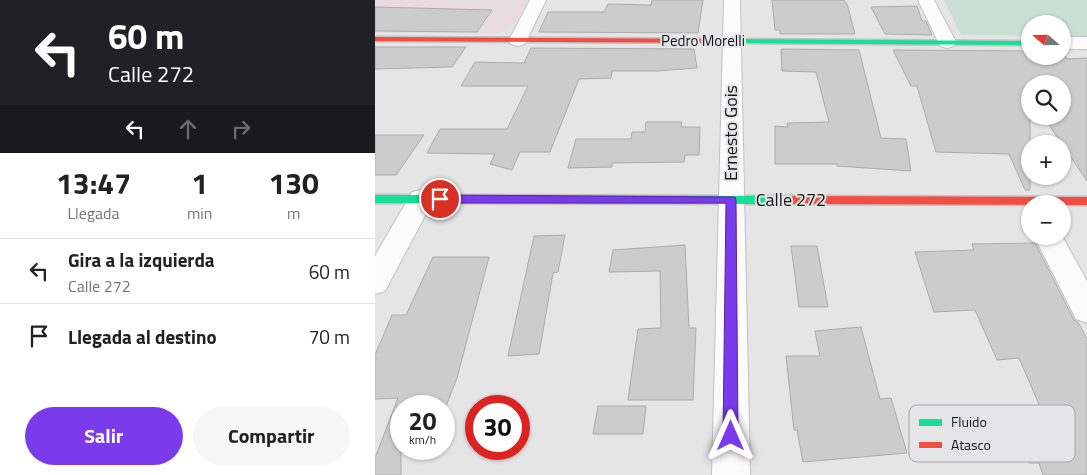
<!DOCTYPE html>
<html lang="es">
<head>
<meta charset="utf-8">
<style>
  :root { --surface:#fff; --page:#f6f6f6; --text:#222; --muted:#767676; --line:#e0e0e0; --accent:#7c3aed }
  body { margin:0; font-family:"Titillium Web",sans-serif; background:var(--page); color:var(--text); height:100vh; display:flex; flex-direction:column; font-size:19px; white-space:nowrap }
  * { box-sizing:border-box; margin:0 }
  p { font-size:16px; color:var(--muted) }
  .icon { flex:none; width:28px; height:28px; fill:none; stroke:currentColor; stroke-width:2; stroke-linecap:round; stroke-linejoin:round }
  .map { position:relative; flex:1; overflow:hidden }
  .sheet { display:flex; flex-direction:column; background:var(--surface); width:375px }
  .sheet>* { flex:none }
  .banner { background:#202124; color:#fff; overflow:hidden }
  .needle { width:32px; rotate:290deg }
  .tools { position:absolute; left:646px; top:15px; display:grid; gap:10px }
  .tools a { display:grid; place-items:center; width:50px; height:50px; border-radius:50%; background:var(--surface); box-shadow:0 1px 4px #0004; font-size:25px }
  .speed { position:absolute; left:15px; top:395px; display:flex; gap:10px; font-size:25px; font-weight:700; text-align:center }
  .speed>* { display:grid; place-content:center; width:65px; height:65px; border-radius:50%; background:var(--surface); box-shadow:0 1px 4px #0004; line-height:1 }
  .speed small { font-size:12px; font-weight:400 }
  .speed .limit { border:8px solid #d22; background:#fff; color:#111 }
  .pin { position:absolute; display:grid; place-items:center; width:42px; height:42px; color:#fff; margin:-21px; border:2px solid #fff; border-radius:50%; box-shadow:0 1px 5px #0007 }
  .me { position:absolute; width:55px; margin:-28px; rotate:0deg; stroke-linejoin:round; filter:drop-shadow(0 0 4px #0008) }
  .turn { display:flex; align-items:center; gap:18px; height:105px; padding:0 25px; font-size:22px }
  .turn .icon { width:65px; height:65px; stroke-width:2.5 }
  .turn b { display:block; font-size:35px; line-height:42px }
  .lanes { display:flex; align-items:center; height:48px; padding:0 25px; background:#0003; justify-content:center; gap:25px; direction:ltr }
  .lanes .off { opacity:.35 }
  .eta { display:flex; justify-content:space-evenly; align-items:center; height:85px; text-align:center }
  .eta b { font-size:30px; font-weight:700; line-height:35px }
  .primary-button { display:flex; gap:10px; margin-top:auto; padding:10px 25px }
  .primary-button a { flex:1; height:58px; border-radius:30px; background:var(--accent); color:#fff; font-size:20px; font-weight:700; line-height:58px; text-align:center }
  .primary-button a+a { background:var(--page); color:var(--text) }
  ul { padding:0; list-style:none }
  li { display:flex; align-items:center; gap:15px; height:65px; padding:0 25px; border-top:1px solid var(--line) }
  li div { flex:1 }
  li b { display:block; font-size:19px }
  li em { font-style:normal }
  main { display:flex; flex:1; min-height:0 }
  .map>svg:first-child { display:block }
  .education { fill:#e9dce1 }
  .green { fill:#c9dfd2 }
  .building { fill:#ccc; stroke:#acacac }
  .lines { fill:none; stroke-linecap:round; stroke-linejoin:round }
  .street-casing { stroke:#c2c2c2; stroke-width:2 }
  .fast-casing { stroke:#c2c2c2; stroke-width:3 }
  .jam-casing { stroke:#c2c2c2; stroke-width:3 }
  .street { fill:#fbfbfb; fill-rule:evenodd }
  .fast { fill:#16e098; fill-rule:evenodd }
  .jam { fill:#f24e42; fill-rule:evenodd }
  .route { fill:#7c3aed; stroke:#51269a }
  .labels { text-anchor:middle; stroke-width:4; stroke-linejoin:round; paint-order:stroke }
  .far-street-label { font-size:15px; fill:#151515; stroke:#e4e5e6 }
  .street-label { font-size:18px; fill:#151515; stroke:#e4e5e6 }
  .key { fill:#e4e5e6; stroke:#a6a7a7; stroke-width:1 }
  .key-label { font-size:14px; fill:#151515 }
</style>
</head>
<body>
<main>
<section class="sheet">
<div class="banner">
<div class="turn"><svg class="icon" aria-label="left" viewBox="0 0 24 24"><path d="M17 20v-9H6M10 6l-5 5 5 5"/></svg><div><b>60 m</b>Calle 272</div></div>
<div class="lanes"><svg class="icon" aria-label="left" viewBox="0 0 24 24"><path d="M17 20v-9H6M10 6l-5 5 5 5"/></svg><svg class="icon off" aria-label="ahead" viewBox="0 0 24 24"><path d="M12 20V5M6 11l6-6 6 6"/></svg><svg class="icon off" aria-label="right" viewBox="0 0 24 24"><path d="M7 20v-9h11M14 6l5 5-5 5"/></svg></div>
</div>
<div class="eta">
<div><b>13:47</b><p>Llegada</p></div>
<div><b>1</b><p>min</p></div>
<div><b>130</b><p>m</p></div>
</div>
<ul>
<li><svg class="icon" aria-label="left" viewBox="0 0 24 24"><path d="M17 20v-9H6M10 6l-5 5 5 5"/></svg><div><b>Gira a la izquierda</b><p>Calle 272</p></div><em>60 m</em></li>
<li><svg class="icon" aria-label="arrive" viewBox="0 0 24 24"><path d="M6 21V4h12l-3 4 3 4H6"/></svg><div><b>Llegada al destino</b></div><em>70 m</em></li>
</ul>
<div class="primary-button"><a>Salir</a><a>Compartir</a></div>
</section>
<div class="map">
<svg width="712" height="475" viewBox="0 0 712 475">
  <rect width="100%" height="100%" fill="#e5e5e5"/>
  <path class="education" d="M0 0H153L137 28 122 34 0 33Z"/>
  <path class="green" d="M569 0H712V37L688 36V24H655V36L586 35Z"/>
  <path class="building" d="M277 0H328L323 33 164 32 173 12H229L233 4 276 5Z
    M397 0H469L472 4 480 34H405V30H400Z
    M542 6 547 21H551L557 35 510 34 496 7Z
    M0 7 117 10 102 32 0 31Z
    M0 47H91L77 67 0 69Z
    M156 48 319 49 322 68 282 71H237L236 78 204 79 175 152H145L137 170 115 164 120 154 52 153 65 129H132L153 86H86L100 62 149 63Z
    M406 49 484 50 506 138 531 139 536 171 462 166V164H400V126L413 127 412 123 454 122 441 72 407 71Z
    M518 50 655 51V56H688V53L692 59 712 58V181L668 116H688V84H655V190H650L634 154 561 152 542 86H536Z
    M271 122H307L306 127H325L324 155H310L309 162 237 163V167L193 168 201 139H256L257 132H270Z
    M0 135H49L21 175H0Z
    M190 235 183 272 178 273 164 354 133 356 159 236Z
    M660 243 699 320 703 322 712 339V475H668L664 463H654L644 434H632L623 410 666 409 644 358 622 360 600 310 559 312 540 252 599 250 597 244Z
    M310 245 314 328H321L318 400H253L263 329 286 328 285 271 234 272 238 250Z
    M416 246H442L453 307H424Z
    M58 257H114L82 378 71 406H26V475H0V458L23 398 0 399V355L17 315H31Z
    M486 327 505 399 516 398 532 453 428 462 422 430H419L411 356H445L440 331Z
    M223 406H271L268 434H218Z"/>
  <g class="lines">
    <g class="street-casing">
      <path id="street" d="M155 0H171L150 44 143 46 136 44 134 40Z
        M349 0H365L375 475H337Z
        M543 0H559L581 42 579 46 572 48 565 46Z
        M688 37H712V49H688Z
        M46 190 55 192 59 199 10 291 0 294V256L37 192Z
        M659 236H687L712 281V323L701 319Z"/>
    </g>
    <g class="fast-casing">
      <path id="fast" d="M358 39 655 41V45L361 43 357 41Z
        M0 195 418 196 423 200 418 204 0 203Z"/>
    </g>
    <g class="jam-casing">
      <path id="jam" d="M0 37 361 39 365 41 361 43 0 41Z
        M418 196 712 197V205L418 204 413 200Z"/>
    </g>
    <use href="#street" class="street"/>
    <use href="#fast" class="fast"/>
    <use href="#jam" class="jam"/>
  </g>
  <path class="route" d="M65 195 360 197 361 200 363 436 361 441 356 443 350 441 348 436 351 203H65L60 199Z"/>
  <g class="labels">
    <g class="far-street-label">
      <text x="328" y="46">Pedro Morelli</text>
    </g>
    <g class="street-label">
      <text transform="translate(356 133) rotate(-90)" y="6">Ernesto Gois</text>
      <text x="416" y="206">Calle 272</text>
    </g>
  </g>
  <rect x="534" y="405" width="166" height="57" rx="8" class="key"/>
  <rect x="544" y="419" width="23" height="7" fill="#16e098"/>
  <rect x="544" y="442" width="23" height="6" fill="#f24e42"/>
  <g class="key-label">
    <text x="576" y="427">Fluido</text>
    <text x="576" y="450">Atasco</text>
  </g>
</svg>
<div class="tools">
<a><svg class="needle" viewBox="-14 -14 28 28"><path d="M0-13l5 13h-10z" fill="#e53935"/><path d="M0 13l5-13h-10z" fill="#767676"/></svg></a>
<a><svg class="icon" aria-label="search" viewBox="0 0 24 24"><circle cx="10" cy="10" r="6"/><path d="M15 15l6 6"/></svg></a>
<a>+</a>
<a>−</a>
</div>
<div class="speed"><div>20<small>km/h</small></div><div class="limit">30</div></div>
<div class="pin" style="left:65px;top:199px;background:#d93025"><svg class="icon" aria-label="arrive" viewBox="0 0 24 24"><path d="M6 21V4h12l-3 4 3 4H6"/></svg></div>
<svg class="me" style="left:356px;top:436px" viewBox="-20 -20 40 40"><path d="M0-17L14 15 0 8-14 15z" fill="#7c3aed" stroke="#fff" stroke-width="4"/></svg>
</div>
</main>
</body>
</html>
